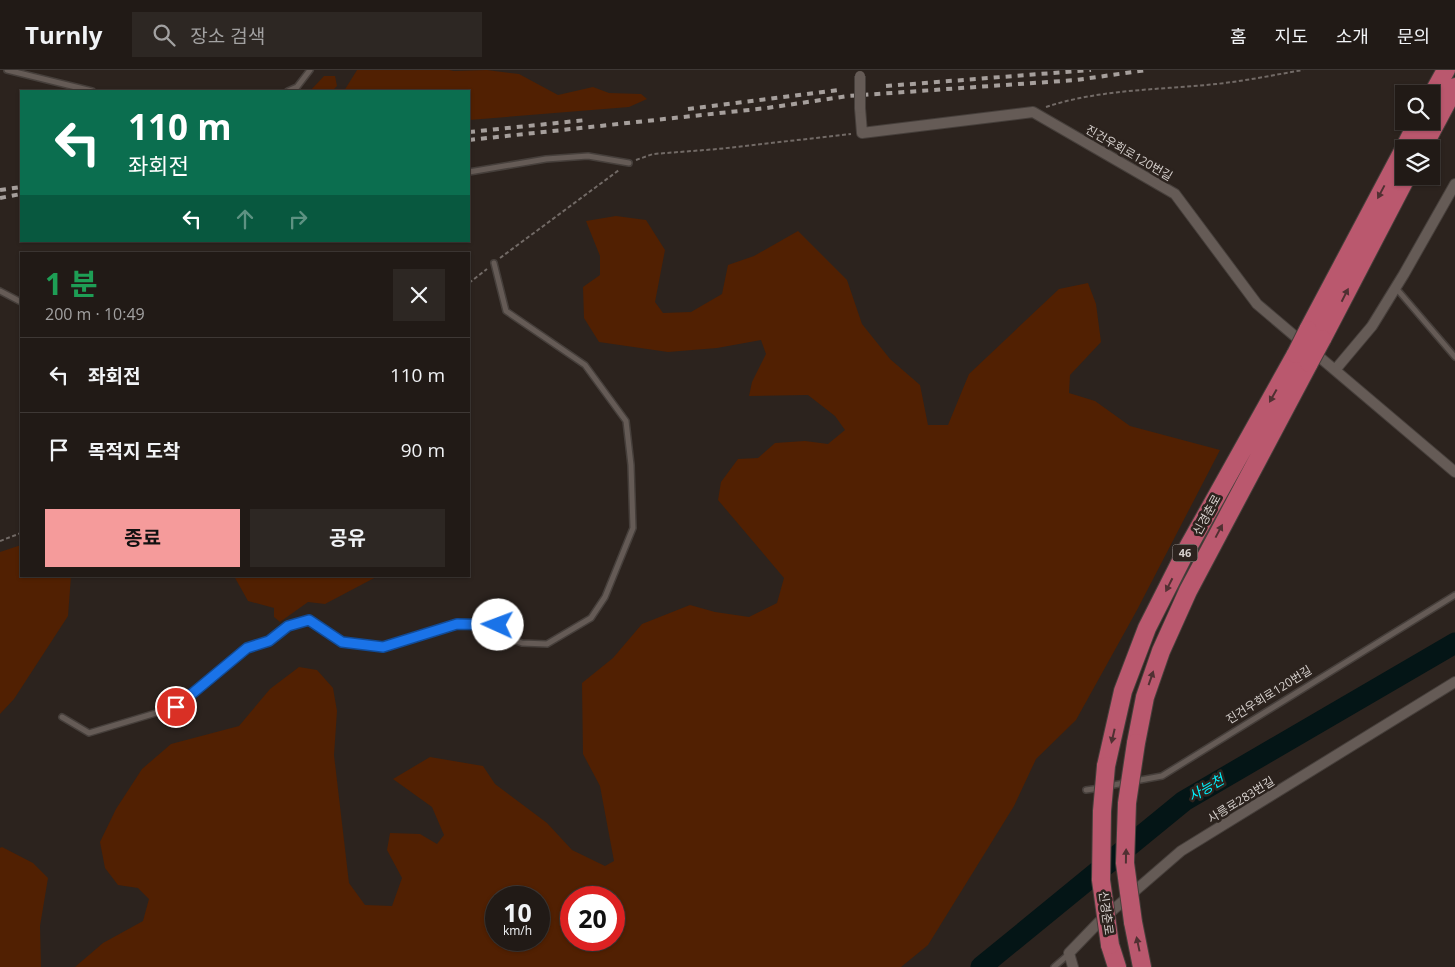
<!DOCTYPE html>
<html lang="ko">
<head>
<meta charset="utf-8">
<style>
  :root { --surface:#211a16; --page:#2d2723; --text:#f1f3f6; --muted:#a2a1a1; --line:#3e3835; --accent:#f59b9b }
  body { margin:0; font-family:"Open Sans","Noto Sans KR",sans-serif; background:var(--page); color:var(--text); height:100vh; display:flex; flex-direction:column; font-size:19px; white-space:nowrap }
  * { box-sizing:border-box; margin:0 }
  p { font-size:16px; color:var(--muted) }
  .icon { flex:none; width:28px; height:28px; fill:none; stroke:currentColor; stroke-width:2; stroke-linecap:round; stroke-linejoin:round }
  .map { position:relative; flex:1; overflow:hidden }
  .details { position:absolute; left:20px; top:182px; width:450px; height:325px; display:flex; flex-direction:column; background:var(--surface); border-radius:0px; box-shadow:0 1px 4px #0004,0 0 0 1px var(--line) }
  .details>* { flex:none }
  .guide { position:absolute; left:20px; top:20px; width:450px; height:152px; border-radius:0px; box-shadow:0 1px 4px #0004,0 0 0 1px var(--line); background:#0b6e4f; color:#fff; overflow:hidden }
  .fabs { position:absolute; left:1395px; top:15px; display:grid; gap:10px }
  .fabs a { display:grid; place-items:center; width:45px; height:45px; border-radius:0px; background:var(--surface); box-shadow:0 1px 4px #0004,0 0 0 1px var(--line); font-size:25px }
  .speed { position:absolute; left:485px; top:816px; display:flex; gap:10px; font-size:25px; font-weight:700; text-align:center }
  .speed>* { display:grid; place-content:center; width:65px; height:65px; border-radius:50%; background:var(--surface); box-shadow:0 1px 4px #0004,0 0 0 1px var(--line); line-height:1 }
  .speed small { font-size:12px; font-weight:400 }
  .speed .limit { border:8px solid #d22; background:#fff; color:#111 }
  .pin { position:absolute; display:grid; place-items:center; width:42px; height:42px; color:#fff; margin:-21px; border:2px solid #fff; border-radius:50%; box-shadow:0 1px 5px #0007 }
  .me { position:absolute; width:55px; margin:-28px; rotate:272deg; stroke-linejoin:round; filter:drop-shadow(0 0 4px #0008) }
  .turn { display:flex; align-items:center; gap:18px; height:105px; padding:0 25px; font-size:22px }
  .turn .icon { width:65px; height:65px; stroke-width:2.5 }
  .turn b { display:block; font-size:35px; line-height:42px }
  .lanes { display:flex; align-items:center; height:48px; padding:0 25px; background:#0003; justify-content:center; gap:25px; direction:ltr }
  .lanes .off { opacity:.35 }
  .round { display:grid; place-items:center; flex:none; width:52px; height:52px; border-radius:0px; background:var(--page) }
  .headline { display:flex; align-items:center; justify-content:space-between; height:85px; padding:0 25px }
  h1 { font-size:30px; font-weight:700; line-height:38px; color:#1e9e55 }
  .action { display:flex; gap:10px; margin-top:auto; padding:10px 25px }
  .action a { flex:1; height:58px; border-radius:0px; background:var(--accent); color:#111; font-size:20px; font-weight:700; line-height:58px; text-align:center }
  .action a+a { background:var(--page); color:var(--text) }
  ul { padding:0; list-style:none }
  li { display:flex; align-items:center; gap:15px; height:75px; padding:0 25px; border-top:1px solid var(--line) }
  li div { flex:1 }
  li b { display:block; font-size:19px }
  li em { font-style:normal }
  header { display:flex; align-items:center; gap:30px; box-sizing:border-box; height:70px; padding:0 25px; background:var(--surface); border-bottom:1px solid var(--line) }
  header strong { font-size:24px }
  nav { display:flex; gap:28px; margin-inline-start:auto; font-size:18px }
  .search { width:350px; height:45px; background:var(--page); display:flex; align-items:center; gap:12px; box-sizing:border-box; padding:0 18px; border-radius:0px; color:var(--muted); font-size:19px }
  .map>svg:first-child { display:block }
  .green { fill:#512002; fill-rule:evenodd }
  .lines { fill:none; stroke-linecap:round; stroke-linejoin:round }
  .river { stroke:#041516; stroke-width:21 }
  .service-casing { stroke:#463f3b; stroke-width:8 }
  .minor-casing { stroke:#463f3b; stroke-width:12 }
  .trunk-casing { stroke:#463f3b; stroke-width:20 }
  .path { stroke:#726a66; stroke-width:2; stroke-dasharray:4 2.5; stroke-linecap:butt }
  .service { stroke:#655b56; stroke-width:5 }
  .minor { stroke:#655b56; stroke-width:10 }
  .trunk { stroke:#ba586e; stroke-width:18 }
  .rail { stroke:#a69f9c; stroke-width:4; stroke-dasharray:6 6; stroke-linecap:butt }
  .minor-bridge-casing { stroke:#463f3b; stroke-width:12; stroke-linecap:butt }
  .trunk-bridge-casing { stroke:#463f3b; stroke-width:20; stroke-linecap:butt }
  .minor-bridge { stroke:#655b56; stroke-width:10 }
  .trunk-bridge { stroke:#ba586e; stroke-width:18 }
  .oneway { fill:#503032 }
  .route-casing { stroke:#114b97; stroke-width:12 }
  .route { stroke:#1a73e8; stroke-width:9 }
  .labels { text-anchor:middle; stroke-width:5; stroke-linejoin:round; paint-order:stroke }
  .shield { fill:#2c231e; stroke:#a39c98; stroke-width:1 }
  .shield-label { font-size:11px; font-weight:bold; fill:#d6d0cd }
  .street-label { font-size:12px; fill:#d6d0cd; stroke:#2c231e }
  .water-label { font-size:14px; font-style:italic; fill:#00f2fd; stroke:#2c231e }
</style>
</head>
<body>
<header>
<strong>Turnly</strong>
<div class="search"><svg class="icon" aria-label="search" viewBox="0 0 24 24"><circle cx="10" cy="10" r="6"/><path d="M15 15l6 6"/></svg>장소 검색</div>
<nav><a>홈</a><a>지도</a><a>소개</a><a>문의</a></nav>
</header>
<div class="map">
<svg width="1455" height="897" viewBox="0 0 1455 897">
  <rect width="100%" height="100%" fill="#2c231e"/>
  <path class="green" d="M357 0H449L454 1 487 0 519 4 558 25 593 17 609 23 641 24 647 29 629 37 469 50V21H344Z
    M324 6H335L337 16 332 21H310Z
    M616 146 646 150 665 180 655 232 663 243 691 242 722 224 728 195 754 186 798 161 847 210 862 254 890 289 920 315 928 355H948L969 304 1059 219 1088 213 1096 234 1101 272 1070 305 1069 323 1095 331 1130 356 1220 380 1137 540 1076 650 1036 689 1014 736 928 875 901 897H75L103 873 143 851 149 829 138 818 118 815 105 798 100 772 116 739 142 699 171 674 239 656 270 619 299 597 317 600 333 618 337 641 334 685 349 813 365 835 392 836 402 808 387 780 390 763 420 764 437 774 444 765 432 737 393 709 430 687 483 696 495 714 547 753 572 780 605 796 614 791 600 716 583 684 582 613 613 588 642 554 690 535 715 542 749 547 777 533 784 508 718 430 721 412 738 389 758 388 775 373 805 371 828 374 845 360 835 346 808 325 749 326 752 312 766 284 761 270 717 278 668 282 599 272 584 248 583 217 600 205V186L586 151ZM496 828H539V870H496ZM571 828H614V870H571Z
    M21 475V506H71L68 546 14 629 0 644V482Z
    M234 506H378L325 534 308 532 280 552 274 547V538L248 531Z
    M2 777 33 793 48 808 40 856 41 897H0V778Z"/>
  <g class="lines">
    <path class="river" d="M981 897 1184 731 1455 573"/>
    <g class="service-casing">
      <path id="service" d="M7 0 92 21
        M288 21 297 17 310 0
        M469 102 546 89 588 86 629 93
        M1396 218 1455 287
        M0 221 21 232
        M62 647 89 663 176 637 247 578 269 571 288 556 309 550 342 572 383 577 457 554 498 555 508 568 522 573 547 574 591 548 605 527 633 458 631 395 626 351 585 295 506 241 494 193
        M1108 716 1162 706 1455 525
        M1086 720 1100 718
        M1054 897 1069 884"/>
    </g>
    <g class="minor-casing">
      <path id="minor" d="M860 38 862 63 1033 42 1175 124 1257 234 1455 402
        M1335 300 1372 256 1404 204 1455 114
        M1073 897 1069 883 1099 852 1181 781 1455 612"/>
    </g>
    <g class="trunk-casing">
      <path id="trunk" d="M1431 27 1446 0
        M1404 79 1418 51
        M1422 79 1455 17
        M1308 260 1404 79
        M1322 269 1407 106
        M1136 673 1145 627 1161 581 1188 521 1309 293
        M1106 696 1123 621 1147 558 1186 481 1296 284
        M1133 852 1142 897
        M1110 875 1117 897"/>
    </g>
    <path class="path" d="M1046 37C1100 19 1159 20 1216 14 1245 11 1274 5 1303 0
      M636 90 653 84 718 79 851 64
      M500 188 619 100
      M469 213 487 199
      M0 471 21 463"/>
    <use href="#service" class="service"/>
    <use href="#minor" class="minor"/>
    <use href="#trunk" class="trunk"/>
    <path class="rail" d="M886 16 1091 0
      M688 39 839 20
      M469 62 586 50
      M469 70 767 38 848 26 1076 10 1147 0
      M0 120 21 117
      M0 128 21 124"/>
    <g class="minor-bridge-casing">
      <path id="minor-bridge" d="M860 6V38"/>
    </g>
    <g class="trunk-bridge-casing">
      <path id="trunk-bridge" d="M1296 284 1308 260
        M1309 293 1322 269
        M1106 696 1102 741 1101 810 1110 875
        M1133 852 1125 793 1127 733 1136 673"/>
    </g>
    <use href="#minor-bridge" class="minor-bridge"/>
    <use href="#trunk-bridge" class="trunk-bridge"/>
  </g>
  <defs><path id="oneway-solid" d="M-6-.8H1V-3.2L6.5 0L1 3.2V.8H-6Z" transform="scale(1.25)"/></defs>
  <g class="oneway">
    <use href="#oneway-solid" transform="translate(1381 122) rotate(118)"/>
    <use href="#oneway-solid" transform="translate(1345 225) rotate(-63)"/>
    <use href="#oneway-solid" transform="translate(1273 326) rotate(119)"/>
    <use href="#oneway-solid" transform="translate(1219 461) rotate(-62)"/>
    <use href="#oneway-solid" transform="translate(1169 515) rotate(117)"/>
    <use href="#oneway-solid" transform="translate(1151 608) rotate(-71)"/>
    <use href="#oneway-solid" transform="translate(1113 666) rotate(103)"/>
    <use href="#oneway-solid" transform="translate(1126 786) rotate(-89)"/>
    <use href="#oneway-solid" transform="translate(1138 874) rotate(-102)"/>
  </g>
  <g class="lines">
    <g class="route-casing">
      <path id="route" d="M176 637 247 578 269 571 288 556 309 550 342 572 383 577 457 554 498 555"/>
    </g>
    <use href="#route" class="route"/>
  </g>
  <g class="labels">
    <rect class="shield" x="1172.5" y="474.5" width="25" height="17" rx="4"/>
    <g class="shield-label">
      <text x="1185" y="487">46</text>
    </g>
    <g class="street-label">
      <text transform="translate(1129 83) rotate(30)" y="4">진건우회로120번길</text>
      <text transform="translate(1207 445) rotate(-61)" y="4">신경춘로</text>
      <text transform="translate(1269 625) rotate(-32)" y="4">진건우회로120번길</text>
      <text transform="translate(1241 730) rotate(-32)" y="4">사릉로283번길</text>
      <text transform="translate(1106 843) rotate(82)" y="4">신경춘로</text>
    </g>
    <g class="water-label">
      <text transform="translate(1206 718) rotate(-30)" y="5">사능천</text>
    </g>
  </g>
</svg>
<div class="fabs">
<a><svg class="icon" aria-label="search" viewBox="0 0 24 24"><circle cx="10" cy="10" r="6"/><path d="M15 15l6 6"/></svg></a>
<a><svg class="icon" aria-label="layers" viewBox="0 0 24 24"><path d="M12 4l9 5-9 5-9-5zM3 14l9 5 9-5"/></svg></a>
</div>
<div class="speed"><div>10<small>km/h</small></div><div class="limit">20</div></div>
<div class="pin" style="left:176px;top:637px;background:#d93025"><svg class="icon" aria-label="arrive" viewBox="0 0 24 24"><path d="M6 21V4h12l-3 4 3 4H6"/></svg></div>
<svg class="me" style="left:498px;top:555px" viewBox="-20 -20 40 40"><circle r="19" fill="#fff"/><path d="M0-13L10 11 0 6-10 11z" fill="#1a73e8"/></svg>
<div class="guide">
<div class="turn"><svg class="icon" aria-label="left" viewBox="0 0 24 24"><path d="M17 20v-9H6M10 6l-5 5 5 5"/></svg><div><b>110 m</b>좌회전</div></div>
<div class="lanes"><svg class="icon" aria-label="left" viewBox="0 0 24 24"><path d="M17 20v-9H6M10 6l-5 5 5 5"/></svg><svg class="icon off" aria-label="ahead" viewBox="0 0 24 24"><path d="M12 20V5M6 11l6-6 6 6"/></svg><svg class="icon off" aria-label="right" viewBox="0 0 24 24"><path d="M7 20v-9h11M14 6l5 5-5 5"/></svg></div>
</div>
<section class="details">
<div class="headline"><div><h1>1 분</h1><p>200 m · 10:49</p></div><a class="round"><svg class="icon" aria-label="close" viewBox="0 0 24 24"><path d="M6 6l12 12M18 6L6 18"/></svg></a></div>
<ul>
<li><svg class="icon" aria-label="left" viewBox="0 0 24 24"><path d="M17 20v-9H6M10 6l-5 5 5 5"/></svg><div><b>좌회전</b></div><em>110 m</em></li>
<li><svg class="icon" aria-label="arrive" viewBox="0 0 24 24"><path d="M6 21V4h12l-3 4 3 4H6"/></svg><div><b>목적지 도착</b></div><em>90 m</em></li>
</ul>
<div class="action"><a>종료</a><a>공유</a></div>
</section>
</div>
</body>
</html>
